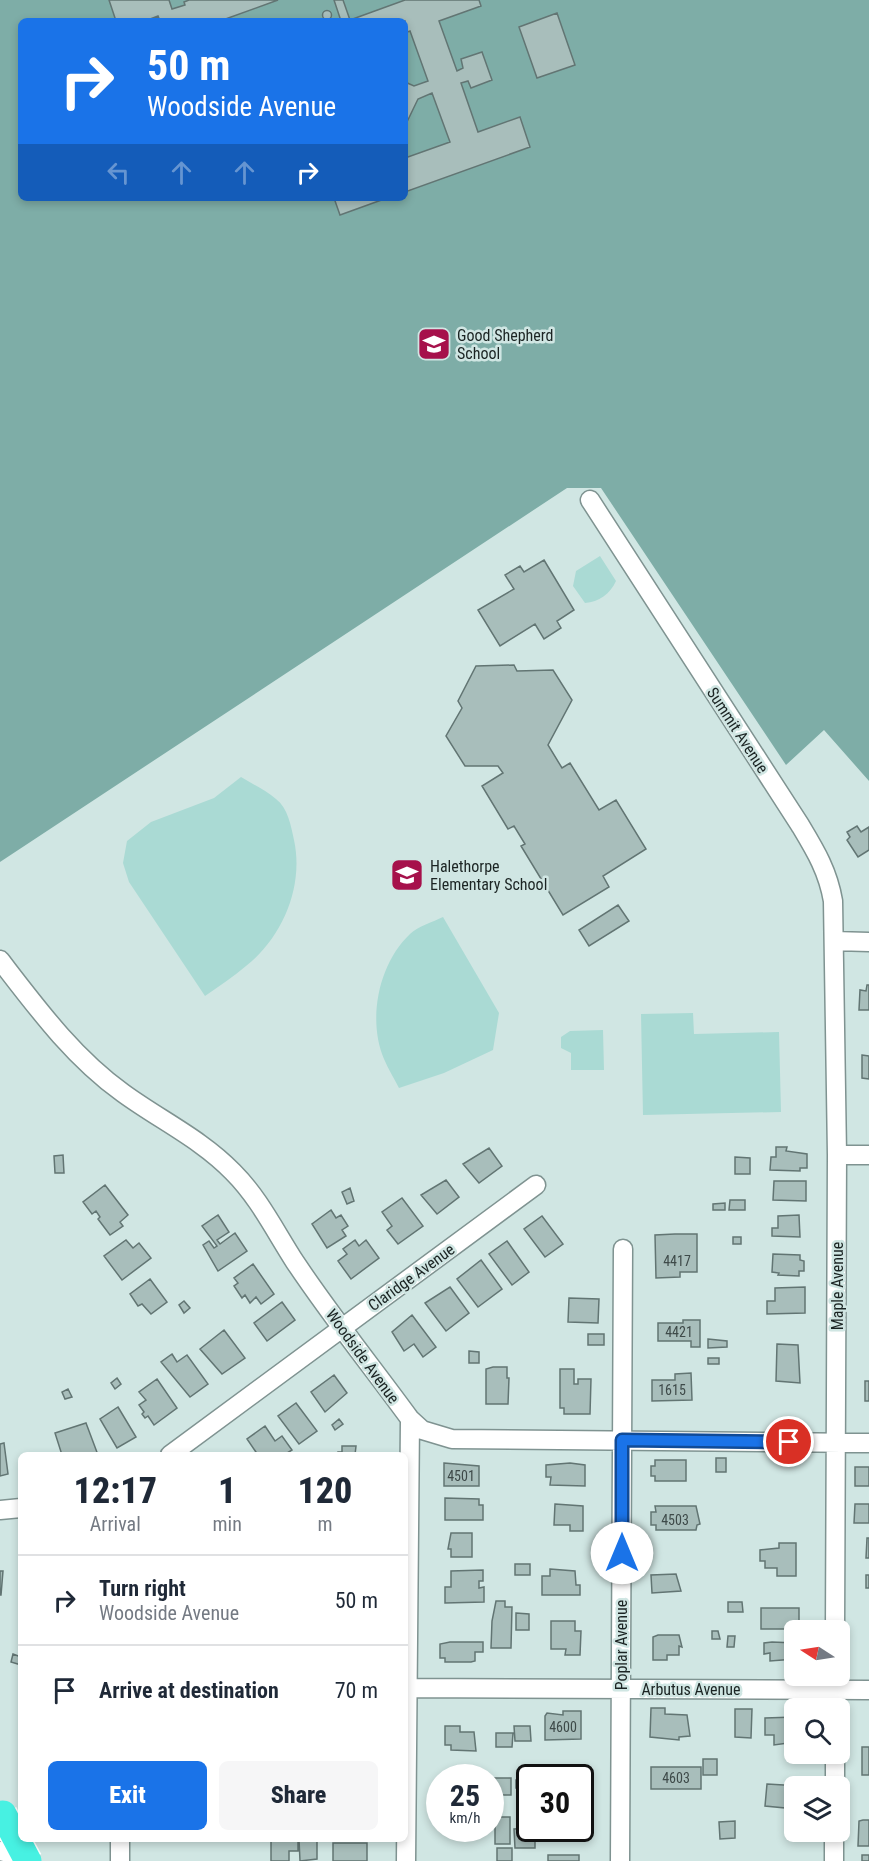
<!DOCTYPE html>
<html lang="en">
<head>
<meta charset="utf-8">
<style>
  :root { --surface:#fff; --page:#f6f6f7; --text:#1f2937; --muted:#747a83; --line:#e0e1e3; --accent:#1a73e8 }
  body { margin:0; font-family:"Roboto Condensed",sans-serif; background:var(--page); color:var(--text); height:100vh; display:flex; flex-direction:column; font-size:22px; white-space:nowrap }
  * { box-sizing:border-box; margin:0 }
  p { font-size:20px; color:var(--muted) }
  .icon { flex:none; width:33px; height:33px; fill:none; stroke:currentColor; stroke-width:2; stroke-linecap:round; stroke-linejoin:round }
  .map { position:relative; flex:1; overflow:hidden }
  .details { position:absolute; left:18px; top:1452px; width:390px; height:390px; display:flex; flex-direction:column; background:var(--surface); border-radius:9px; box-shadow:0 3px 9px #0003 }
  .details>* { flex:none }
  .hud { position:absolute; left:18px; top:18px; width:390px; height:183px; border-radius:9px; box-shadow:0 3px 9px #0003; background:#1a73e8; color:#fff; overflow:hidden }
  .needle { width:39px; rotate:282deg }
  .tools { position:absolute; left:784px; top:1620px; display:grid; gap:12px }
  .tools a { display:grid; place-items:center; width:66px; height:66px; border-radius:9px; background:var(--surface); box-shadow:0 3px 9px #0003; font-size:30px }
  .speed { position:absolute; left:426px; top:1764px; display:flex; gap:12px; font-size:30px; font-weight:700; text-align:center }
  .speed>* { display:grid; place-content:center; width:78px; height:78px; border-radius:50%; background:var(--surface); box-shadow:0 3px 9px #0003; line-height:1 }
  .speed small { font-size:15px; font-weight:400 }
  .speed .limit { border:3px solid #111; border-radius:9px; background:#fff; color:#111 }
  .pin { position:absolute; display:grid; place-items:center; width:51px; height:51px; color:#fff; margin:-26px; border:3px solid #fff; border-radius:50%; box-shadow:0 2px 6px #0007 }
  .me { position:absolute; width:66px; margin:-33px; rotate:0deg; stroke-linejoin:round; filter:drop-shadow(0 0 4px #0008) }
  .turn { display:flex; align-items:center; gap:21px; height:126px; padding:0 30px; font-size:27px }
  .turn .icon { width:78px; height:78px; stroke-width:2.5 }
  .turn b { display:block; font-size:42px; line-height:51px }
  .lanes { display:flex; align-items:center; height:57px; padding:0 30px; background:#0003; justify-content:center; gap:30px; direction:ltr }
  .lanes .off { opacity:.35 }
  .eta { display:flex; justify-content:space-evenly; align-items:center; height:102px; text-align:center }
  .eta b { font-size:36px; font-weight:800; line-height:42px }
  .action { display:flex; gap:12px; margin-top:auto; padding:12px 30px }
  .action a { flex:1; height:69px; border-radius:9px; background:var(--accent); color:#fff; font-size:24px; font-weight:800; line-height:69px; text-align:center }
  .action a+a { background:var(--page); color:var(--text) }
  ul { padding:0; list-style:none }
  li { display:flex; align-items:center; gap:18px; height:90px; padding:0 30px; border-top:2px solid var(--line) }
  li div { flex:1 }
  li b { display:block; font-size:22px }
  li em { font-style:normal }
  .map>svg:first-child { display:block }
  .green { fill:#aadad4 }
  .forest { fill:#7eada7; fill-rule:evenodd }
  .building { fill:#a8bebb; stroke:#627573; stroke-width:1.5 }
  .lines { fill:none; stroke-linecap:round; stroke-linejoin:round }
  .minor-casing { stroke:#7f9391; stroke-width:21 }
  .minor { stroke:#fff; stroke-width:18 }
  .highway-bridge-casing { stroke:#fff; stroke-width:30; stroke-linecap:butt }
  .highway-bridge { stroke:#47f1e2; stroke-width:27 }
  .route-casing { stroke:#114b97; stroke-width:15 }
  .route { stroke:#1a73e8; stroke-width:10 }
  .labels { text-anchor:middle; stroke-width:5; stroke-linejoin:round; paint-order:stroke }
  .number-label { font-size:14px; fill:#3e4a49 }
  .poi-label { font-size:16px; fill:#1b2423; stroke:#d0e6e3; text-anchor:start }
  .street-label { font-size:16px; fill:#1b2423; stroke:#d0e6e3 }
</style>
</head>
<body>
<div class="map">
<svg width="869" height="1861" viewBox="0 0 869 1861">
  <rect width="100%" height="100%" fill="#d0e6e3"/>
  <path class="green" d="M600 556 616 581C610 594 599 602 585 603L573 586 576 571Z
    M241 777C252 784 266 790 276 799 288 808 291 826 294 840 304 886 283 937 246 966 233 977 219 986 205 996L129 882 123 863 127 841 151 822 214 798Z
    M443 917 499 1013 493 1050 444 1073 399 1088C394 1078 388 1069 384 1059 367 1019 379 963 410 934 418 926 433 922 443 917Z
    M693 1013 694 1034 779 1032 781 1112 643 1115 641 1014Z
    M603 1030 604 1070H571V1053L561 1048V1037L570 1031Z"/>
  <path class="forest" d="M0 0H869V781L824 730 786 765 601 488H567L0 862ZM21 21H405V198H21Z"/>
  <path class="building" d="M109 0H169L172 9 185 5 184 2 189 0H278L220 21H160L158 16 145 21 138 19 116 21Z
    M334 0H343L350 20 405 0H479L481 6 439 21 457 71 463 68 461 59 482 52 492 80 471 88 468 81 461 83 478 132 520 117 530 147 405 192V158L450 142 432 93 418 99 405 126V82L414 86 428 81 410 31 405 33V21H341Z
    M322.5 15a4.5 4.5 0 1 1 9 0a4.5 4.5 0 1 1-9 0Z
    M557 13 575 65 537 78 519 27Z
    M334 198H387L340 215Z
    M544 560 574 610 557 621 561 628 544 639 535 624 500 646 478 610 514 589 505 575 520 566 524 572Z
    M514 665 517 671 553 670 572 700 548 745 562 768 570 763 599 810 616 800 646 849 603 876 609 887 563 915 521 846 525 844 514 826 508 829 482 786 503 773 498 766H465L446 736 462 708 458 701 476 666Z
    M857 826 861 832 869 827V850L858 857 847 840 850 837 847 832Z
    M618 905 629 921 589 946 579 930Z
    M867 985H869V1010H859L860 990 866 991Z
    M862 1055 869 1056V1079L862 1078Z
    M776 1147H787L786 1151 807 1154V1168H800V1171L770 1170 771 1157H776Z
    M489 1148 502 1166 479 1183 463 1164Z
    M63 1155 64 1173H55L54 1156Z
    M735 1157 750 1158V1174H735Z
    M446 1180 459 1197 437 1214 421 1195Z
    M774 1181H806V1201L773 1200Z
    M105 1185 128 1215 120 1222 123 1226 110 1235 98 1219 100 1217 96 1211 92 1214 83 1202Z
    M350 1188 354 1201 347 1204 342 1192Z
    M402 1198 423 1226 398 1244 387 1230 392 1226 382 1212Z
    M730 1200H745V1210H729Z
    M725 1203V1210H713V1204Z
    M331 1210 336 1218 341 1215 348 1226 342 1230 346 1236 327 1248 312 1224Z
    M218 1215 229 1232 217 1240 220 1244 235 1233 247 1251 218 1271 203 1245 209 1241 214 1248 217 1246 202 1226Z
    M799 1215 800 1237 772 1236V1228H778V1216Z
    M542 1216 563 1244 545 1257 524 1229Z
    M675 1234H697V1272H680V1277L656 1278 655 1235Z
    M733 1237H741V1244H733Z
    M126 1240 133 1248 139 1243 151 1258 122 1280 104 1256Z
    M355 1240 359 1246 366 1240 379 1258 351 1279 338 1261 347 1254 343 1249Z
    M507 1241 529 1272 512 1285 489 1254Z
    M773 1254 800 1255V1260L804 1261V1271H799V1276L778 1275 779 1273 772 1272Z
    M481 1260 502 1289 478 1307 457 1279Z
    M253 1264 274 1294 261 1304 256 1297 250 1303 245 1295 242 1298 234 1286 238 1283 234 1278Z
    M150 1279 167 1302 151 1314 142 1304 138 1306 130 1294Z
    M450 1287 469 1313 446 1331 425 1303Z
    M805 1287V1313L767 1314V1301H775V1288Z
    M569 1298 599 1299 598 1323 568 1322Z
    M184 1301 190 1308 184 1313 179 1305Z
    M282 1302 295 1320 267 1341 254 1323Z
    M412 1315 436 1347 423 1357 414 1344 404 1351 392 1332Z
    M683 1320H700V1347H691V1341H658V1323H683Z
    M224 1330 245 1358 222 1374 200 1349Z
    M588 1334H604V1345H588Z
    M708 1339 727 1341V1347L708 1348Z
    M777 1344 798 1345 800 1383 776 1381Z
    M469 1351 479 1352V1363H469Z
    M172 1354 177 1362 187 1355 208 1384 190 1397 161 1362Z
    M708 1358H719V1364H708Z
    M493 1367H507V1378H509L508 1404H486V1369Z
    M560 1369H574V1384H578V1379H591L590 1414H564V1408H560Z
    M691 1373 692 1400 652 1401V1380H675V1374Z
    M334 1375 347 1393 325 1412 311 1392Z
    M117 1378 121 1384 115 1389 111 1383Z
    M157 1379 177 1408 154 1425 148 1416 145 1418 142 1414 144 1412 139 1405 146 1400 139 1392Z
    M865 1381H869V1401H865Z
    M68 1389 72 1397 65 1399 62 1392Z
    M296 1403 317 1431 299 1444 278 1416Z
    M118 1407 136 1437 117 1448 100 1419Z
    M339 1419 343 1424 335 1430 332 1425Z
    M86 1423 98 1455H62L55 1433Z
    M265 1426 275 1441 282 1436 292 1450 284 1455H258L247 1439Z
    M4 1443 8 1474 0 1476V1444Z
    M342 1446H356L355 1455H338V1452H342Z
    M716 1458H726V1472H716Z
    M655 1460H686V1481H655V1476H651V1466H655Z
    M444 1463 479 1466V1486H444Z
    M570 1463 585 1465V1486L550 1485 551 1477H546V1465Z
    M855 1467H869V1486H855Z
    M445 1498 479 1499V1505H483V1520H445Z
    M555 1504 583 1506V1531H570V1525H554Z
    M855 1504H869V1523H854Z
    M655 1506H696L700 1524 697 1525 696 1530H656V1525H651V1512H656Z
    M451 1533H472V1557H451V1549H448Z
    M867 1538H869V1558H866Z
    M779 1543H796V1576H777V1568H765V1561H760V1550L779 1548Z
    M515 1564H530V1575H515Z
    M550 1569 575 1571 576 1585H580V1595H542V1576H550Z
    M483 1570V1581H479V1588L484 1587V1602L445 1603V1587H451V1571Z
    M0 1571H3L1 1595H0Z
    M676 1574 681 1591 652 1593 651 1575Z
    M866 1575H869V1588H866Z
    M496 1601H505V1607H512L511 1648H491L492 1621Z
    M728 1602H742L743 1612H728Z
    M761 1608H799V1629H761Z
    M516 1613 529 1614V1630H516Z
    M551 1621H575V1631H581L580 1655H565L566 1649H551Z
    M712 1631H718L720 1639H712Z
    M658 1635H679L682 1647 679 1646V1655H667V1660H653V1637Z
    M728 1636H735L734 1647H727Z
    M450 1642H483V1652H475V1661L471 1662H445V1658H440V1644Z
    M772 1642 795 1643V1659L770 1661V1653L764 1654V1643Z
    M13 1654 21 1657V1665L11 1662Z
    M651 1708H665V1714L687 1715 690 1736 679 1737V1740L650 1737Z
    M735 1709H752L751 1738 735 1737Z
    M563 1711H581V1739L545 1740V1716L547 1713 563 1715Z
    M795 1717V1742L774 1745V1735H765V1718Z
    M445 1726H460V1732H474L476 1751 451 1750V1745H445Z
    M514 1726H530L531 1741H515Z
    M496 1733H513L512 1747H496Z
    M862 1747H869V1775H862Z
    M703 1759H717V1775H703Z
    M651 1767H701V1789H651Z
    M493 1778H511V1795H493Z
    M516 1780H524V1788H516Z
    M767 1784 801 1786H795V1813H785V1808L765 1806Z
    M495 1817H510V1844H495Z
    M863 1820H869V1846H858L859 1821Z
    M735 1821V1838L720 1839 719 1822Z
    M535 1828V1848H515L514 1829Z
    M271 1839H298V1851H289V1861H271Z
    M299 1839H317V1859L300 1861Z
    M333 1843H367V1861H333Z
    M497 1848H512V1861H497Z
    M548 1855H579V1861H548Z
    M862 1855H869V1861H862Z"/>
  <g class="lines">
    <g class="minor-casing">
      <path id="minor" d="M590 500 800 825C815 850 828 871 833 901L837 1155 835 1630
        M834 941 869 942
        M0 960C37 1008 73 1057 123 1093 160 1120 201 1139 233 1172 259 1198 275 1231 295 1262 331 1316 372 1367 410 1419L422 1430 452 1439 869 1443
        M837 1155H869
        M170 1455 536 1185
        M0 1510 21 1508
        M405 1688 869 1690
        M835 1708V1676
        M835 1786V1754
        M0 1851 30 1858
        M120 1861V1839
        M406 1861 410 1419
        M620 1861 623 1249
        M834 1861V1832"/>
    </g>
    <use href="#minor" class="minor"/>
    <g class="highway-bridge-casing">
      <path id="highway-bridge" d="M3 1814 28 1861"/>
    </g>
    <use href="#highway-bridge" class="highway-bridge"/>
  </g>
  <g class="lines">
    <g class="route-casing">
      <path id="route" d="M622 1553V1440L789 1442"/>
    </g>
    <use href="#route" class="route"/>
  </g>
  <defs>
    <g id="school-square" transform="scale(1.725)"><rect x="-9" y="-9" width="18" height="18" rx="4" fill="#a6114b" stroke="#d0e6e3"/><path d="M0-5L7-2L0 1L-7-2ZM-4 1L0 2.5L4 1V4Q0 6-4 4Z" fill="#fff"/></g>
  </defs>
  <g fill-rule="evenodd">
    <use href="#school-square" x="434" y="344"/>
    <use href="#school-square" x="407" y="875"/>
  </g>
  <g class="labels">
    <g class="number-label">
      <text x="677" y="1266">4417</text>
      <text x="679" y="1337">4421</text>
      <text x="672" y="1395">1615</text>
      <text x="461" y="1481">4501</text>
      <text x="675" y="1525">4503</text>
      <text x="563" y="1732">4600</text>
      <text x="676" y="1783">4603</text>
    </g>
    <g class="poi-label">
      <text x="457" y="341">Good Shepherd<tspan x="457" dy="18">School</tspan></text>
      <text x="430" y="872">Halethorpe<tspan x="430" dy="18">Elementary School</tspan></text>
    </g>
    <g class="street-label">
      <text transform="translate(738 730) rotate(57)" y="6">Summit Avenue</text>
      <text transform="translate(411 1277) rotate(-36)" y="6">Claridge Avenue</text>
      <text transform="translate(837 1286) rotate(-90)" y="6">Maple Avenue</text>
      <text transform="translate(363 1356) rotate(54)" y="6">Woodside Avenue</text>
      <text transform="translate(621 1645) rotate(-90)" y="6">Poplar Avenue</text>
      <text x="691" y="1695">Arbutus Avenue</text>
    </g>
  </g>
</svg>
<div class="tools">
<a><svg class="needle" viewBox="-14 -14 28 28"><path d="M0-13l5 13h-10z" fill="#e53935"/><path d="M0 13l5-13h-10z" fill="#747a83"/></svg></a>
<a><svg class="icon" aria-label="search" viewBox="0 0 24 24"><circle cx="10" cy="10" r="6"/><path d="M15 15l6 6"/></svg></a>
<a><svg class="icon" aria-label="layers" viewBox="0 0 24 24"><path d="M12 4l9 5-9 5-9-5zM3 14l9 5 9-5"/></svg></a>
</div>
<div class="speed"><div>25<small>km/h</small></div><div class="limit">30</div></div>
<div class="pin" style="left:789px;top:1442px;background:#d93025"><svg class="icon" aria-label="arrive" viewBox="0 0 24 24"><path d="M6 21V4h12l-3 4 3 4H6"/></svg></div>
<svg class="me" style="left:622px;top:1553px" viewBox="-20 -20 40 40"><circle r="19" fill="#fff"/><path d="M0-13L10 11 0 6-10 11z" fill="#1a73e8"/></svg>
<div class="hud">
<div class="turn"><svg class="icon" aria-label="right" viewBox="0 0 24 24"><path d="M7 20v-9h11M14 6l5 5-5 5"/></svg><div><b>50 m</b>Woodside Avenue</div></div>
<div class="lanes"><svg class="icon off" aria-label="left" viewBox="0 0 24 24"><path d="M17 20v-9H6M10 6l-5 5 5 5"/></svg><svg class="icon off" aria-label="ahead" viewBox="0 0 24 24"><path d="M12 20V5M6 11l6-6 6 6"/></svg><svg class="icon off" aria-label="ahead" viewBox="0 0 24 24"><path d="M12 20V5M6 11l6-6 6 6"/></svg><svg class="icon" aria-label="right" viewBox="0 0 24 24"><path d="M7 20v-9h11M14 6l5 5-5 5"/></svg></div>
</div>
<section class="details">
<div class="eta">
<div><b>12:17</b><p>Arrival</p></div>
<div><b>1</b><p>min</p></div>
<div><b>120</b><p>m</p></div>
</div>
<ul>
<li><svg class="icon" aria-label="right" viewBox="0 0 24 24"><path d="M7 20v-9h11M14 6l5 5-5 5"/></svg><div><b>Turn right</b><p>Woodside Avenue</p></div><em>50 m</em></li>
<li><svg class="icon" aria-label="arrive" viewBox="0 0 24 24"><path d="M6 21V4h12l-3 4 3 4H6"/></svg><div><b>Arrive at destination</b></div><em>70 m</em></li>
</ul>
<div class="action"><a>Exit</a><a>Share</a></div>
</section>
</div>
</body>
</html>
